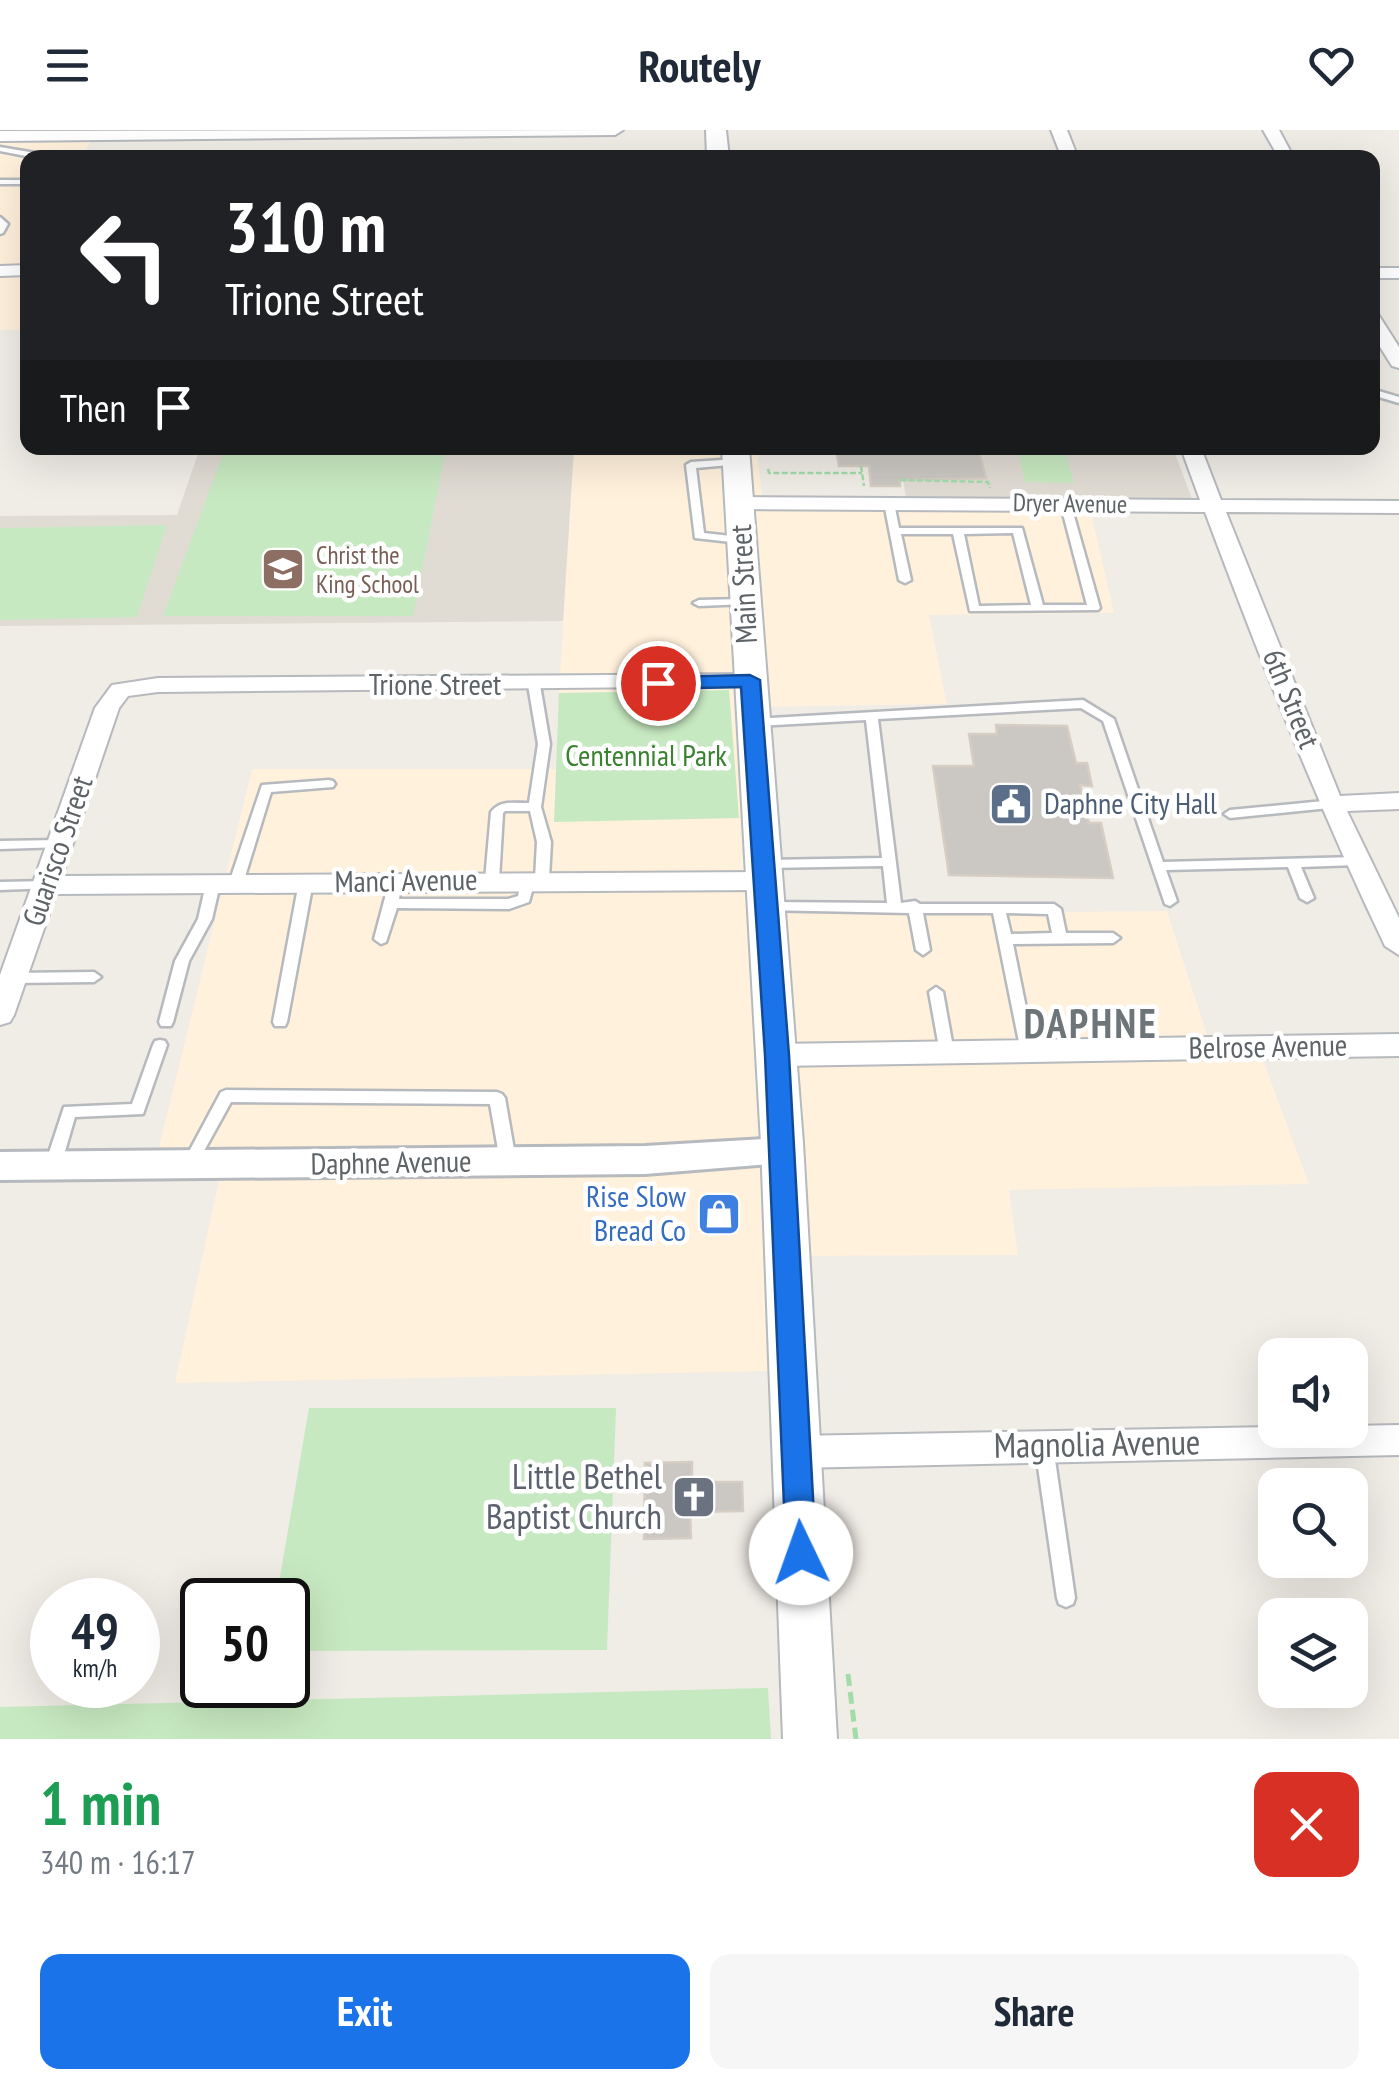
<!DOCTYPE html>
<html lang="en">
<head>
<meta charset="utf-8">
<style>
  :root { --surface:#fff; --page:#f6f6f7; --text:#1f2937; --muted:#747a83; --accent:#1a73e8 }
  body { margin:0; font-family:"PT Sans Narrow",sans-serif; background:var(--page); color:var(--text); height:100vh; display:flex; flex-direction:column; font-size:38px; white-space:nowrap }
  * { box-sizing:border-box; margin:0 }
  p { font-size:32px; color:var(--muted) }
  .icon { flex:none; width:55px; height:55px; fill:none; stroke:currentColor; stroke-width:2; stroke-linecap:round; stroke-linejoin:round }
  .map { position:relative; height:1609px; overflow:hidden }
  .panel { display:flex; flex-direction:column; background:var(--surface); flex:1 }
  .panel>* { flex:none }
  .guide { position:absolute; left:20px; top:20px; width:1360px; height:305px; border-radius:20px; box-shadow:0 10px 40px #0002; background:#202124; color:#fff; overflow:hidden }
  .buttons { position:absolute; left:1258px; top:1208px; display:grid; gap:20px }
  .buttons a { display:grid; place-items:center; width:110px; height:110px; border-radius:20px; background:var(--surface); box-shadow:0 10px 40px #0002; font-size:50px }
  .speed { position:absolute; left:30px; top:1448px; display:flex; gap:20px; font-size:50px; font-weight:700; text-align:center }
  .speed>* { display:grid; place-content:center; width:130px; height:130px; border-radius:50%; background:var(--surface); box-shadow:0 10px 40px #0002; line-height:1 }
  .speed small { font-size:25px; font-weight:400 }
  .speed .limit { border:5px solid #111; border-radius:15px; background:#fff; color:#111 }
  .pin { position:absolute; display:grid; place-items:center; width:85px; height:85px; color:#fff; margin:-42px; border:5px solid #fff; border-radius:50%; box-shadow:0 2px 10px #0007 }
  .me { position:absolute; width:110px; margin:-55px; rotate:357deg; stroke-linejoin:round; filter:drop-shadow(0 0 8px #0008) }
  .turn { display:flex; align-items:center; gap:35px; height:210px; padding:0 40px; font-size:45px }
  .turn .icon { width:130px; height:130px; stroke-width:2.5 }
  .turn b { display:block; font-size:70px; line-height:85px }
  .then { display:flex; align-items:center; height:95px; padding:0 40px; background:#0003; gap:20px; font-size:38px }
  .round { display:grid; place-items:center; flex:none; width:105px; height:105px; border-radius:20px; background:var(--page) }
  .overview { display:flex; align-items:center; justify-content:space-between; height:170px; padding:0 40px }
  h1 { font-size:60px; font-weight:800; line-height:75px; color:#1e9e55 }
  .primary-button { display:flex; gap:20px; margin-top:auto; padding:20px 40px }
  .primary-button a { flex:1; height:115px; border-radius:20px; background:var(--accent); color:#fff; font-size:40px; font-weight:800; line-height:115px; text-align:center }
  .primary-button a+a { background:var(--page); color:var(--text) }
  header { display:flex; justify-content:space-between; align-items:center; height:130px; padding:0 40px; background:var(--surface); font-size:45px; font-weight:800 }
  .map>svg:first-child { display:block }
  .commercial { fill:#fff1dc }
  .education { fill:#e0dcd4 }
  .green { fill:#c7e9c1 }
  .building { fill:#cbc7c2; stroke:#d6cdc3; stroke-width:2.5 }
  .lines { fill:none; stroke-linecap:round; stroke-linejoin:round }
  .service-casing { stroke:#b6b9bd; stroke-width:5 }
  .minor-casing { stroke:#b6b9bd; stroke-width:4 }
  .tertiary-casing { stroke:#b6b9bd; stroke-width:6 }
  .secondary-casing { stroke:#b4babe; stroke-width:4 }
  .path-far1 { stroke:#a3dca9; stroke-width:2.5; stroke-dasharray:6 2.5; stroke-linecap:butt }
  .path { stroke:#a3dca9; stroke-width:5; stroke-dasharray:12 6; stroke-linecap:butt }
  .service { fill:#fff; fill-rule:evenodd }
  .minor { fill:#fff; fill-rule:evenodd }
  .tertiary { fill:#fff; fill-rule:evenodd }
  .secondary { fill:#fff; fill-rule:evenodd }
  .route { fill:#1a73e8; stroke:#114b97; stroke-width:2.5 }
  .labels { text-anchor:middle; stroke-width:9; stroke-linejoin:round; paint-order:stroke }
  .far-street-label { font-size:25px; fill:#5d6367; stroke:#fff }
  .far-education-label { font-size:25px; fill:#785e54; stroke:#fff; text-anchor:start }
  .street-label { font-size:30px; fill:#5d6367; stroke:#fff }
  .park-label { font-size:30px; fill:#398330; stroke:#fff }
  .service-label { font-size:30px; fill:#4e5e75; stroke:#fff; text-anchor:start }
  .shop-label { font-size:30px; fill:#366cbe; stroke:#fff; text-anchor:end }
  .near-street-label { font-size:35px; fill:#5d6367; stroke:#fff }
  .near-worship-label { font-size:35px; fill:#5b616d; stroke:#fff; text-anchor:end }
  .district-label { font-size:40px; font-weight:bold; letter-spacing:2.5px; fill:#6e7579; stroke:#fff }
</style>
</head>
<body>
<header><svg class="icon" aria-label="menu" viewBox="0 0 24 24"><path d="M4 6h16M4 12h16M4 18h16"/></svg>Routely<svg class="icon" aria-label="heart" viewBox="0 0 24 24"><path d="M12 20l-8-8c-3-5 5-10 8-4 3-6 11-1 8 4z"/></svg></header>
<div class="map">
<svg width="1399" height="1609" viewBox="0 0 1399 1609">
  <rect width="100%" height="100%" fill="#f0ece6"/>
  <path class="commercial" d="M0 0 97 1 81 27 28 28 27 119 17 137 27 138V200H0Z
    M574 318H757L762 368 1088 369 1114 483 929 485 947 574 762 577 779 784 1167 781 1208 908 1254 906 1309 1054 1009 1060 1018 1125 771 1126 776 1241 175 1253 219 1050H151L252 639H556L555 692 729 560 559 563Z"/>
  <path class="education" d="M200 318H574L563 491 0 496V386L177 385Z
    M898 318H1173L1192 369 906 368Z"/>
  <path class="green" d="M225 318H446L413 486H163Z
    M1017 318H1064L1074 353 1025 352Z
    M167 395 137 487 0 490V398Z
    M729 560 739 688 554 692 559 563Z
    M309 1278H616L607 1520 288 1521V1470H276Z
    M768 1558 771 1609H0V1577Z"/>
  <path class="building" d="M836 318H978L986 348 900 350V356H871L869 336H839Z
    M996 595 1067 596 1076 633H1087L1092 656 1080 655 1089 693H1101L1113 748 949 745 933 636H974L969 604H997Z
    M692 1332V1352H742L743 1381 690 1382 691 1408 644 1409 645 1333Z"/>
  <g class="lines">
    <g class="service-casing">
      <path id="service" d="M0 17 53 26 57 28H36L0 21Z
        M0 50H28V54H0Z
        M0 87 8 94 3 103 0 104Z
        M1372 259 1399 267V273L1372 265Z
        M736 329 741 332 740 334 696 338 704 403 740 407 745 410 740 413 695 408 686 335 691 332Z
        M1065 369 1070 372 1100 478 1098 480 970 481 953 404H901L911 450 905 453 899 450 884 373 889 370 894 373 899 398H1022L1043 475H1087L1060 372ZM1013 403 1031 475 979 476 964 404Z
        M743 469 747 470V474L699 476 693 473 699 470Z
        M534 551 540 555 550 614 541 677 551 712 549 749 542 753 535 749 537 712 530 681H505L503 683 499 750 492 754 485 750 491 682C500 670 514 673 529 673L538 614 528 555Z
        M1083 570 1114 589 1163 732 1356 727 1363 731 1356 735 1301 737 1314 768 1307 772 1300 768 1288 737 1166 740 1177 771 1170 776 1165 774 1103 591 1081 578 878 589 901 773 915 771 920 774H1054L1061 779 1066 803H1113L1120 808 1113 813 1013 814 1035 922 1033 926H1023L1021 922 993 783H923L930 820 923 825 916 820 909 783 763 780 761 777 763 774 768 772 887 773 883 736 765 738 758 734 765 730 882 728 866 590 756 596 752 595 750 592 752 589ZM1006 783 1048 784 1052 803 1011 804Z
        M329 650 333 651 335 654 333 657 271 662 243 753 241 756H231L229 753 262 655Z
        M1334 670 1340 674 1339 677 1230 688 1224 684 1230 680Z
        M59 710 64 711 66 714 64 717 0 719V711Z
        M528 746 535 750 529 772 509 779 397 778 386 812 381 814 374 809 390 749H400L402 752 399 769H508L518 766 521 750Z
        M306 748 313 752 287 892 285 896H275L273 892 299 752Z
        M213 750 220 754 212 789 189 831 173 892 171 896H161L159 892 175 831 198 789 206 754Z
        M47 751 52 752 54 755 52 758 0 760V752Z
        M94 842 101 847 94 852 13 853 6 848 13 843Z
        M936 857 943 862 954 923 952 927H942L940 923 929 862Z
        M160 910 165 911 167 915 143 984 75 987 61 1035 58 1039 53 1041 48 1039 45 1035 64 977 132 974 153 915 155 911Z
        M226 960 497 962 502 964 505 968 516 1031 513 1035 508 1037 503 1035 500 1031 490 974 231 972 194 1039 189 1041 184 1039 181 1035 184 1031 221 962Z
        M1044 1308 1050 1311 1053 1316 1075 1468 1073 1474 1066 1477 1059 1474 1057 1468 1035 1316 1038 1311Z"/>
    </g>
    <g class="minor-casing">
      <path id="minor" d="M623 0 615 5 0 11V1Z
        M1051 0H1067L1078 28H1062Z
        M1263 0H1279L1294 28H1279Z
        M28 135V145L0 146V136Z
        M1372 138H1399V148H1372Z
        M1372 183 1378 184 1399 217V238L1392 236 1372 204Z
        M1181 318H1201L1221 370 1399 371V383L1226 382 1340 666 1399 663V679L1347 681 1399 788V825L1385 816C1317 674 1260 529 1205 382L740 379 730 373 740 367 1200 370Z
        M750 544 758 546 762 551 758 556 158 562 128 566 119 578 62 746 766 742 779 751 766 760 56 764 14 885 10 892 0 895V845L95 578 112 555 158 548Z
        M1399 904V926L777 936 767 933 762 925 767 917 777 914Z
        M1399 1295V1325L795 1338 782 1333 777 1322 782 1311 795 1306 1275 1297 1350 1300V1296Z"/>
    </g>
    <g class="tertiary-casing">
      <path id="tertiary" d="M782 1008 795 1012 800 1022 795 1032 645 1044 0 1050V1022L645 1016Z"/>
    </g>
    <g class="secondary-casing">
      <path id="secondary" d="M706 0H726L729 28H707Z
        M722 318H749L803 1013 837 1609H783L761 1013Z"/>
    </g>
    <path class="path-far1" d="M861 336 864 356
      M768 339 769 343H862
      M900 350 988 352 990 358"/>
    <path class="path" d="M848 1544 856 1609"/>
    <use href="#service" class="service"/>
    <use href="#minor" class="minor"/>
    <use href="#tertiary" class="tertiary"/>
    <use href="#secondary" class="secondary"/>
  </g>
  <path class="route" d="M750 545 760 550 789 925 816 1423 812 1433 801 1437 790 1433 786 1423 765 925 741 557 658 559 648 553 658 547Z"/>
  <defs>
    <g id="school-square" transform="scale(2.25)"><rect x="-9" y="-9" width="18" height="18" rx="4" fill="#8d6e63" stroke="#fff"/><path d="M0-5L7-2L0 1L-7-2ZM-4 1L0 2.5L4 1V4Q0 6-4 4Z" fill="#fff"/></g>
    <g id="civic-square" transform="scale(2.25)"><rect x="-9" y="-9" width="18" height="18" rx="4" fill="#5c6f8a" stroke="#fff"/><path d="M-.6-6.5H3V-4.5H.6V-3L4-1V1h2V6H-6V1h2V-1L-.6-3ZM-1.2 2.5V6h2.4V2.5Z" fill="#fff"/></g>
    <g id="shop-square" transform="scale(2.25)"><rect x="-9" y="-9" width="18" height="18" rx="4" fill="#3f7fe0" stroke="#fff"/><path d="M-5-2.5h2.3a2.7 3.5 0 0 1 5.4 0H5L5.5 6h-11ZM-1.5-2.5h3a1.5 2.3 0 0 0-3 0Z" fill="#fff"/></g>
    <g id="church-square" transform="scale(2.25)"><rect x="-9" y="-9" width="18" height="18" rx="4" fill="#6b7280" stroke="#fff"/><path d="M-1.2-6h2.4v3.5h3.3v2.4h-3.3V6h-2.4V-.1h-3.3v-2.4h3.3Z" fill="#fff"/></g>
  </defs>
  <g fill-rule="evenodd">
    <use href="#school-square" x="283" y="439"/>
    <use href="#civic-square" x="1011" y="674"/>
    <use href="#shop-square" x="719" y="1084"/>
    <use href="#church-square" x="694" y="1367"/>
  </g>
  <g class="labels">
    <g class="far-street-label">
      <text transform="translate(1070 373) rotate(1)" y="9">Dryer Avenue</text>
    </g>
    <g class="far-education-label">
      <text x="316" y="434">Christ the<tspan x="316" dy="29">King School</tspan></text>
    </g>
    <g class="street-label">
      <text transform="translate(744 454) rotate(-93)" y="10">Main Street</text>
      <text x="435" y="565">Trione Street</text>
      <text transform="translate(1291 569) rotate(68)" y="10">6th Street</text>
      <text transform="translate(58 721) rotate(-71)" y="10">Guarisco Street</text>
      <text transform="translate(406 751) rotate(-1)" y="10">Manci Avenue</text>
      <text transform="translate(1268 917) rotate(-1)" y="10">Belrose Avenue</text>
      <text transform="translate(391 1033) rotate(-1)" y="10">Daphne Avenue</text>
    </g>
    <g class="park-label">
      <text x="646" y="636">Centennial Park</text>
    </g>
    <g class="service-label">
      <text x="1044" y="684">Daphne City Hall</text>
    </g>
    <g class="shop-label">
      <text x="686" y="1077">Rise Slow<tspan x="686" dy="34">Bread Co</tspan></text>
    </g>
    <g class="near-street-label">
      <text transform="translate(1097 1314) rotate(-1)" y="12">Magnolia Avenue</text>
    </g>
    <g class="near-worship-label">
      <text x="662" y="1359">Little Bethel<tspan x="662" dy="40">Baptist Church</tspan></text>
    </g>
    <g class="district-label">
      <text x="1091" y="908">DAPHNE</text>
    </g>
  </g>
</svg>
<div class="buttons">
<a><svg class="icon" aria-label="sound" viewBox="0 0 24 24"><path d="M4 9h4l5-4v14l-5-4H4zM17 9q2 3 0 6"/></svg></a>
<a><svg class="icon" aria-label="search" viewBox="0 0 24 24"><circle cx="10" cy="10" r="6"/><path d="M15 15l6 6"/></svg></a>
<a><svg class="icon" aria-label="layers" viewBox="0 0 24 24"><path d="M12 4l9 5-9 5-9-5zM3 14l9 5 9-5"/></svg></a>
</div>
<div class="speed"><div>49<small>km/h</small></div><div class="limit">50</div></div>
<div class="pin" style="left:658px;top:553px;background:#d93025"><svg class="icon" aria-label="arrive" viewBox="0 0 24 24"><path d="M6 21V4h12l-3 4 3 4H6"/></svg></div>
<svg class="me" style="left:801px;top:1423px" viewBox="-20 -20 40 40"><circle r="19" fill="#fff"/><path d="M0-13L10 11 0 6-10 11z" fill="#1a73e8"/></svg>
<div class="guide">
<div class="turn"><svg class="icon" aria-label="left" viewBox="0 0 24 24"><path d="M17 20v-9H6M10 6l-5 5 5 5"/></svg><div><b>310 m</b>Trione Street</div></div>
<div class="then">Then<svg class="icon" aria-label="arrive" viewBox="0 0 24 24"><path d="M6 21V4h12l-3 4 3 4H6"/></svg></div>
</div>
</div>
<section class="panel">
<div class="overview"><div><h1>1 min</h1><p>340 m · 16:17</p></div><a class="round" style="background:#d93025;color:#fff"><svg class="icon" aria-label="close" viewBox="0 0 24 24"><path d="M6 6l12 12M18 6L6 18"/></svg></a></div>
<div class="primary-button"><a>Exit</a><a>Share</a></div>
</section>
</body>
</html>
